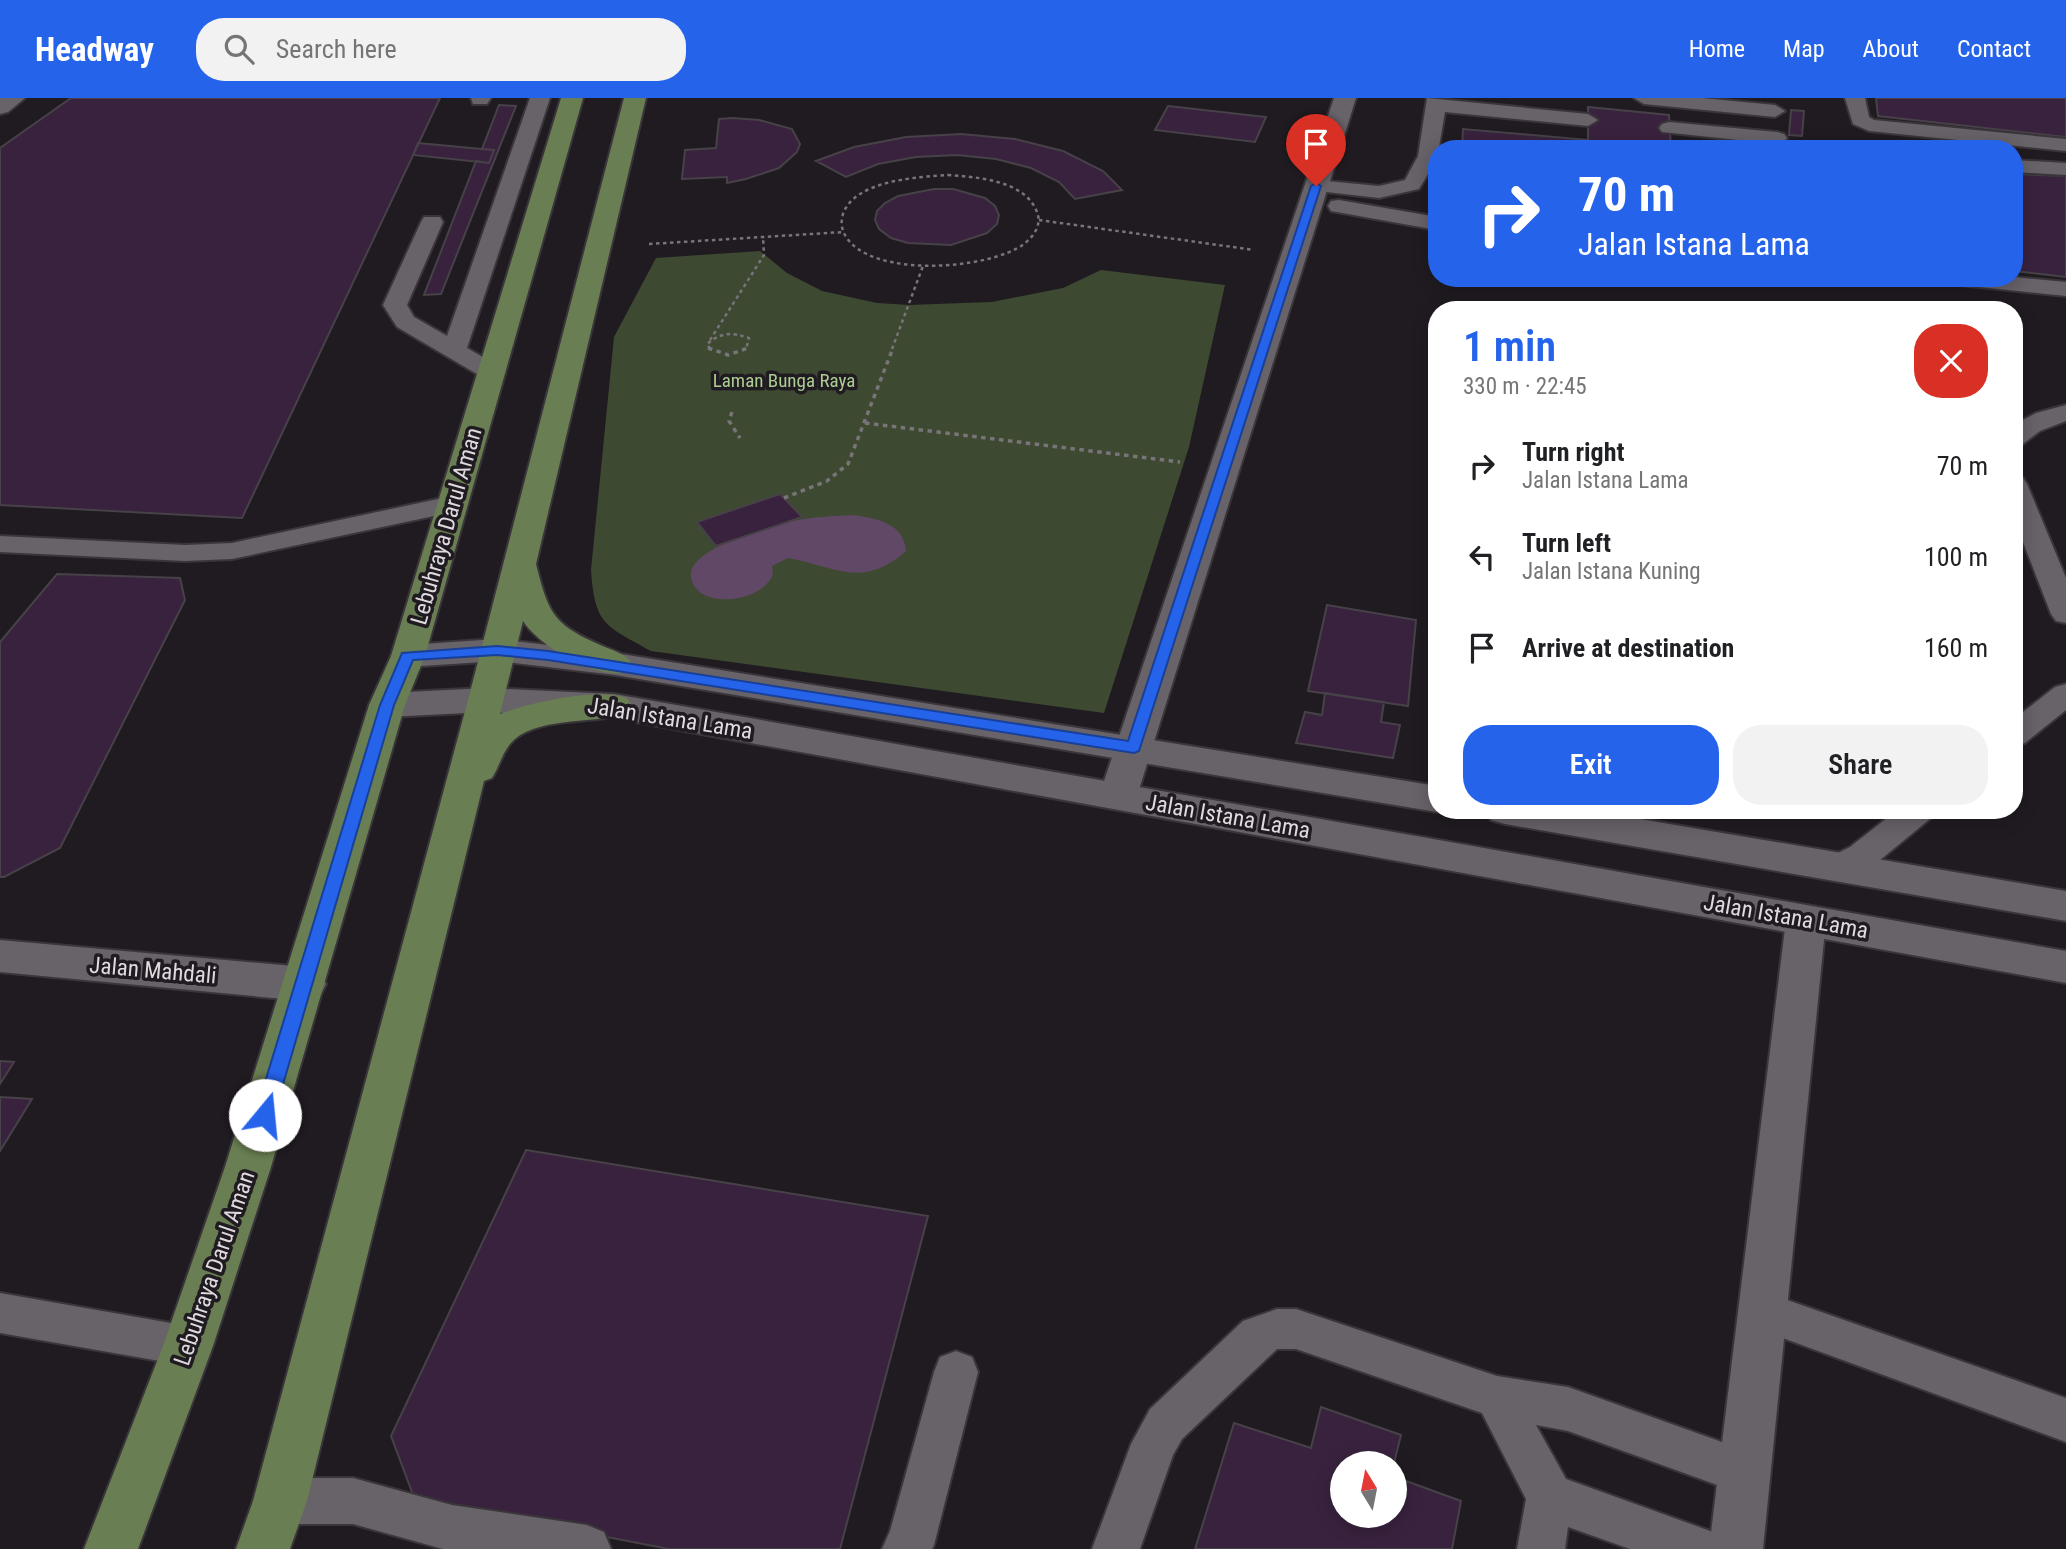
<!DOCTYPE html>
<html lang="en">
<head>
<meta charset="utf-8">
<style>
  :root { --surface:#fff; --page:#f2f2f2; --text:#202124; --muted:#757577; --accent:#2563eb }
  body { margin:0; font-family:"Roboto Condensed",sans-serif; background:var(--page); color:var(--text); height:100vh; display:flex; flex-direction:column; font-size:26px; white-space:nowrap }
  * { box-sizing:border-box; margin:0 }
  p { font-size:23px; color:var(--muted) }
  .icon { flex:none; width:38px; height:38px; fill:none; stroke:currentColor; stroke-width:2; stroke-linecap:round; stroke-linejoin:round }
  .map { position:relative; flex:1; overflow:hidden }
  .details { position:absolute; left:1428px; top:203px; width:595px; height:518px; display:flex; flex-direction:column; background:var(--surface); border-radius:28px; box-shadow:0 4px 18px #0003 }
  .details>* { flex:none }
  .guide { position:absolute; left:1428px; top:42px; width:595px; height:147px; border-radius:28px; box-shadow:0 4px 18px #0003; background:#2563eb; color:#fff; overflow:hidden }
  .needle { width:46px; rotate:350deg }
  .controls { position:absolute; left:1330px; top:1353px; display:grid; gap:14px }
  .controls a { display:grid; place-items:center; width:77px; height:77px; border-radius:50%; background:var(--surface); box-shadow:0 4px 18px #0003; font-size:35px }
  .pin { position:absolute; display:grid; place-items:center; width:60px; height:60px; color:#fff; margin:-72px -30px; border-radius:50% 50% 50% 0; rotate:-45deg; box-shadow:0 0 7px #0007 }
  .pin .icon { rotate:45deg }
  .me { position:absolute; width:77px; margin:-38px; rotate:17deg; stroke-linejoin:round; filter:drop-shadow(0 0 5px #0008) }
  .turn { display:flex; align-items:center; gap:24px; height:147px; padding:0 35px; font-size:32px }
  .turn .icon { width:91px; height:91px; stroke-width:2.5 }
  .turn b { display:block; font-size:49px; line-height:60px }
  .round { display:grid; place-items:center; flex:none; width:74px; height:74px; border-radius:28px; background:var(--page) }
  .headline { display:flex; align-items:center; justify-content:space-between; height:119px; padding:0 35px }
  h1 { font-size:42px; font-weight:600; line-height:52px; color:var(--accent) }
  .cta { display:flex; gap:14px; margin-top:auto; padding:14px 35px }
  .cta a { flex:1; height:80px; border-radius:28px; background:var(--accent); color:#fff; font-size:28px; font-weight:600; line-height:80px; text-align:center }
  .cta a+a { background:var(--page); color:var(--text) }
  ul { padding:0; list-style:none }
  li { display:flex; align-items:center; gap:21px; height:91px; padding:0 35px }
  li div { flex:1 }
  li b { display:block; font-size:26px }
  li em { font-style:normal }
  header { display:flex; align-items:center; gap:42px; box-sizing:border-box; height:98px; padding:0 35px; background:var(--accent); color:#fff }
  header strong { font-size:33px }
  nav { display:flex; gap:38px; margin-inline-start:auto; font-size:24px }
  .search { width:490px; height:63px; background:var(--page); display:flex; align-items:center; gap:18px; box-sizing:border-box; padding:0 24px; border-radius:28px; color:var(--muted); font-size:26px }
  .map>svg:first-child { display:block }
  .green { fill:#3d4a31 }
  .water { fill:#614867 }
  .building { fill:#39223e; stroke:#474148; stroke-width:2 }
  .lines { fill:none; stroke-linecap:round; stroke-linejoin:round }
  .lane-casing { stroke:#393539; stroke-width:4 }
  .street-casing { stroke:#393539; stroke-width:4 }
  .secondary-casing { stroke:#393539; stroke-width:4 }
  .primary-casing { stroke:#393539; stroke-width:4 }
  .path-far1 { stroke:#797479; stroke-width:2.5; stroke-dasharray:3.5 3.5; stroke-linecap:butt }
  .path { stroke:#797479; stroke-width:3.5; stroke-dasharray:4.5 4.5; stroke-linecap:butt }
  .lane { fill:#686269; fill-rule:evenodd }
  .street { fill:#686269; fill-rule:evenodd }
  .secondary { fill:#686269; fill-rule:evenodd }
  .primary { fill:#697e52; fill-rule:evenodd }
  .route { fill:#2563eb; stroke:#184099; stroke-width:2 }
  .labels { text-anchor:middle; stroke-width:7; stroke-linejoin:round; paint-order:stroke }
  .far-park-label { font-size:19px; fill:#accd91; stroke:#201b21 }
  .street-label { font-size:23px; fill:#dedade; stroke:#201b21 }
</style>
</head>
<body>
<header>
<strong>Headway</strong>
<div class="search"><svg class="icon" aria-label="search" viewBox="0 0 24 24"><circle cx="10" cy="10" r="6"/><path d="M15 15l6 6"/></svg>Search here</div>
<nav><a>Home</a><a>Map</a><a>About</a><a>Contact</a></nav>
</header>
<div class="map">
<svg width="2066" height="1451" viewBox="0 0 2066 1451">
  <rect width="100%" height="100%" fill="#201b21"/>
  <path class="green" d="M760 153 787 175 822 193 877 205 909 207 992 204 1063 190 1101 172 1225 187 1189 349 1104 615 651 553C605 527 595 528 591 472L614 239 656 160Z"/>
  <path class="water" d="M852 417C876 420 904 425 906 453 863 492 834 468 788 460L772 468 773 476C763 505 696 513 691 479 686 451 771 427 793 423 812 419 833 418 852 417Z"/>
  <path class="building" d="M71 0H440L242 420 0 407V50Z
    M1876 0H2066V39L1878 18Z
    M499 7 516 8 441 196 424 197 476 63 489 65 494 52 482 51Z
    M1168 8 1266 19 1255 44 1155 32Z
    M1588 9 1669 17 1671 51H1462L1463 31 1588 42Z
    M1791 12 1804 13 1802 38 1789 37Z
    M733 20 759 22 792 31 800 46 797 54 779 70 746 81 727 85V79L682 81 685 52 716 50 719 21Z
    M961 36 1015 41 1063 53 1103 73 1122 92 1075 101 1059 84 1031 70 996 61 957 57 916 59 878 66 846 79 816 63 854 49 906 39Z
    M418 45 482 51 494 52 489 65 413 57Z
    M2014 76 2066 78V179L2014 173Z
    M934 91H953L985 100 995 108 999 117 997 126 987 135 951 147 908 145 891 140 879 131 875 122 877 113 885 105 898 98Z
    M780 396 802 419 716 448 697 424Z
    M57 476 180 480 185 502 60 750 4 779H0V544Z
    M1327 507 1416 522 1408 608 1308 593Z
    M1325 595 1384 604 1381 624 1400 627 1393 660 1296 645 1305 614 1322 617Z
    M0 963 14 964 0 986Z
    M0 999 32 1001 0 1053Z
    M526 1052 928 1118 840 1451H669L415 1402 391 1338Z
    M1321 1309 1401 1337 1394 1365H1342V1418H1395V1379L1461 1403 1452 1451H1195L1234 1325 1311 1350Z"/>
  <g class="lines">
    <g class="lane-casing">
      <path id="lane" d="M471 0H491L487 6H473Z
        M530 0H550L467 250 500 269 503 274 500 279 491 281 482 279 397 229 383 207 421 124 424 119H440L443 124 407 207 414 219 447 238Z
        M1427 0 1588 16 1598 22 1588 28 1445 14 1437 61 1419 91 1379 100 1309 92 1306 88 1309 84 1316 82 1379 88 1405 82 1418 58Z
        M1634 0H1702L1775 7 1785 13 1775 19 1644 6Z
        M1845 0H1865L1869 19 1874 22 2066 41V53L1869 33 1853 26Z
        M1669 24 1777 34 1784 36 1787 40 1784 44 1777 46 1662 34 1659 30 1662 26Z
        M2014 62 2066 65V77L2014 74Z
        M1339 102 1437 119V132L1331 113 1328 108 1331 103Z
        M2014 179 2066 184V198L1960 187 1952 185 1949 180Z
        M2066 307V323L2040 333 2023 346 2014 349V327L2036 315Z
        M2014 378 2023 380 2027 386 2066 480V525L2056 523 2051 516 2014 421Z
        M452 398 462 400 466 406 462 412 232 461 185 463 0 454V438L185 447 232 445Z
        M2066 586V612L2025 645 2014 648V621L2055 589Z
        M1897 712H1935L1931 720 1874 767 1840 782 1828 778 1823 769 1828 760 1850 749Z
        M1762 1193 2066 1300V1344L1747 1227 1741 1213 1747 1199Z
        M0 1195 188 1228 203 1234 210 1248 203 1262 188 1268 0 1235Z
        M1277 1211H1296L1497 1278 1568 1289 1761 1358 1768 1374 1761 1390 1745 1397 1568 1333 1536 1327 1566 1381 1713 1434 1720 1451H1630L1568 1429 1565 1451H1517L1526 1401 1482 1315 1296 1251H1277L1182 1341 1173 1357 1140 1451H1092L1131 1346 1150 1311 1243 1223Z
        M956 1253 972 1259 978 1274 934 1447 932 1451H882L890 1433 934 1274 940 1259Z
        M280 1380H353L452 1407 587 1427 604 1434 611 1451H443L353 1426H280L264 1419 257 1403 264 1387Z"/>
    </g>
    <g class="street-casing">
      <path id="street" d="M0 0H25L8 14 0 16Z
        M1334 0H1356L1137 698 1131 707 1118 711 1105 707 1099 698Z
        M1806 807 1820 811 1826 822 1763 1451H1709L1786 822 1792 811Z
        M0 842 305 869 320 874 326 886 320 898 305 903 0 874Z"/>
    </g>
    <g class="secondary-casing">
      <path id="secondary" d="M497 541 615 555 1437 688V712H1445L1437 714 615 577 497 563 408 569 396 566 391 558 396 550 408 547Z
        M486 590 614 596 2066 853V885L614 620 486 614 387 619 374 615 369 607 374 599 387 595Z
        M1486 712H1587L2066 793V823L1505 726 1491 722Z"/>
    </g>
    <g class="primary-casing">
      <path id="primary" d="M561 0H583L425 558 405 607 271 1069 213 1248 138 1451H84L163 1248 225 1069 369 607 391 558Z
        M624 0H646L536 466C549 518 554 527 605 549 617 554 626 556 632 566L627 574C597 582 540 549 523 523L500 616C532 604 594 590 627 600L632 608 627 616C594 626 533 618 510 646 502 656 499 669 492 680L484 683 307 1403 290 1451H236L253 1403 468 602Z"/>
    </g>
    <path class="path-far1" d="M948 77C976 79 1025 82 1037 114 1042 127 1034 138 1024 146 989 172 869 181 845 137 841 130 841 123 843 116 855 82 918 79 948 77Z
      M1039 122 1254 152
      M649 146 844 134
      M710 242 764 157 763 139
      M710 251 707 246C722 234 731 234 749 240L746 251
      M892 251 923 168"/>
    <path class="path" d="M708 250 728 257 748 250
      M732 314 729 323 740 340
      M865 325 1180 364
      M784 400 827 383 848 366 893 250"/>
    <use href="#lane" class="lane"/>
    <use href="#street" class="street"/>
    <use href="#secondary" class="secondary"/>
    <use href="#primary" class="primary"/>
  </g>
  <path class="route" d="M1316 85 1321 88 1139 653 1134 655 548 562 497 557 413 562 394 607 274 1017 271 1022 265 1024 258 1022 255 1017 380 607 402 555 497 548 548 553 1128 643 1311 88Z"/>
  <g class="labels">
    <g class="far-park-label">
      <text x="784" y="289">Laman Bunga Raya</text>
    </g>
    <g class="street-label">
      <text transform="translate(446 428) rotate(-74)" y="8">Lebuhraya Darul Aman</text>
      <text transform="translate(670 620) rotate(9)" y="8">Jalan Istana Lama</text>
      <text transform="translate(1228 718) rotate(10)" y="8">Jalan Istana Lama</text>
      <text transform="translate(1786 818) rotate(10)" y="8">Jalan Istana Lama</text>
      <text transform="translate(153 872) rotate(5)" y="8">Jalan Mahdali</text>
      <text transform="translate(214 1170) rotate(-71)" y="8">Lebuhraya Darul Aman</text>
    </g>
  </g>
</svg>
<div class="controls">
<a><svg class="needle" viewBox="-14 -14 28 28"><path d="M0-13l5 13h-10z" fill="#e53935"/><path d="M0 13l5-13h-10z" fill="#757577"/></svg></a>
</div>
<div class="pin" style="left:1316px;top:88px;background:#d93025"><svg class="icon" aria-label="arrive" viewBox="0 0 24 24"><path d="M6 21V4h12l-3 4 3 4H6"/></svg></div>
<svg class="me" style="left:265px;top:1017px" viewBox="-20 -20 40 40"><circle r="19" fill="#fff"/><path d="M0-13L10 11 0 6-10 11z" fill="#2563eb"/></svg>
<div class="guide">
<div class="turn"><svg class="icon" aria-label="right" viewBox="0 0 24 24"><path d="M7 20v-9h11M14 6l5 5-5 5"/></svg><div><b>70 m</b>Jalan Istana Lama</div></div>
</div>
<section class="details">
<div class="headline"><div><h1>1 min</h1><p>330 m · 22:45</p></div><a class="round" style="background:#d93025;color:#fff"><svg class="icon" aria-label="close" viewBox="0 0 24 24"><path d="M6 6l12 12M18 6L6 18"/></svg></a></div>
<ul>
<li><svg class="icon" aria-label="right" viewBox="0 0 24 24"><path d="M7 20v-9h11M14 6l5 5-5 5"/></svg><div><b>Turn right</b><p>Jalan Istana Lama</p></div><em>70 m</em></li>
<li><svg class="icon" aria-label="left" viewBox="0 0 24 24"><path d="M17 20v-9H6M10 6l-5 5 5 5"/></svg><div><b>Turn left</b><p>Jalan Istana Kuning</p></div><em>100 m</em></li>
<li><svg class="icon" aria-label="arrive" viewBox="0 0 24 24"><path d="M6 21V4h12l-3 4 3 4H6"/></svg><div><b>Arrive at destination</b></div><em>160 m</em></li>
</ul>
<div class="cta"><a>Exit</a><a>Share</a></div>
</section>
</div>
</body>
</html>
